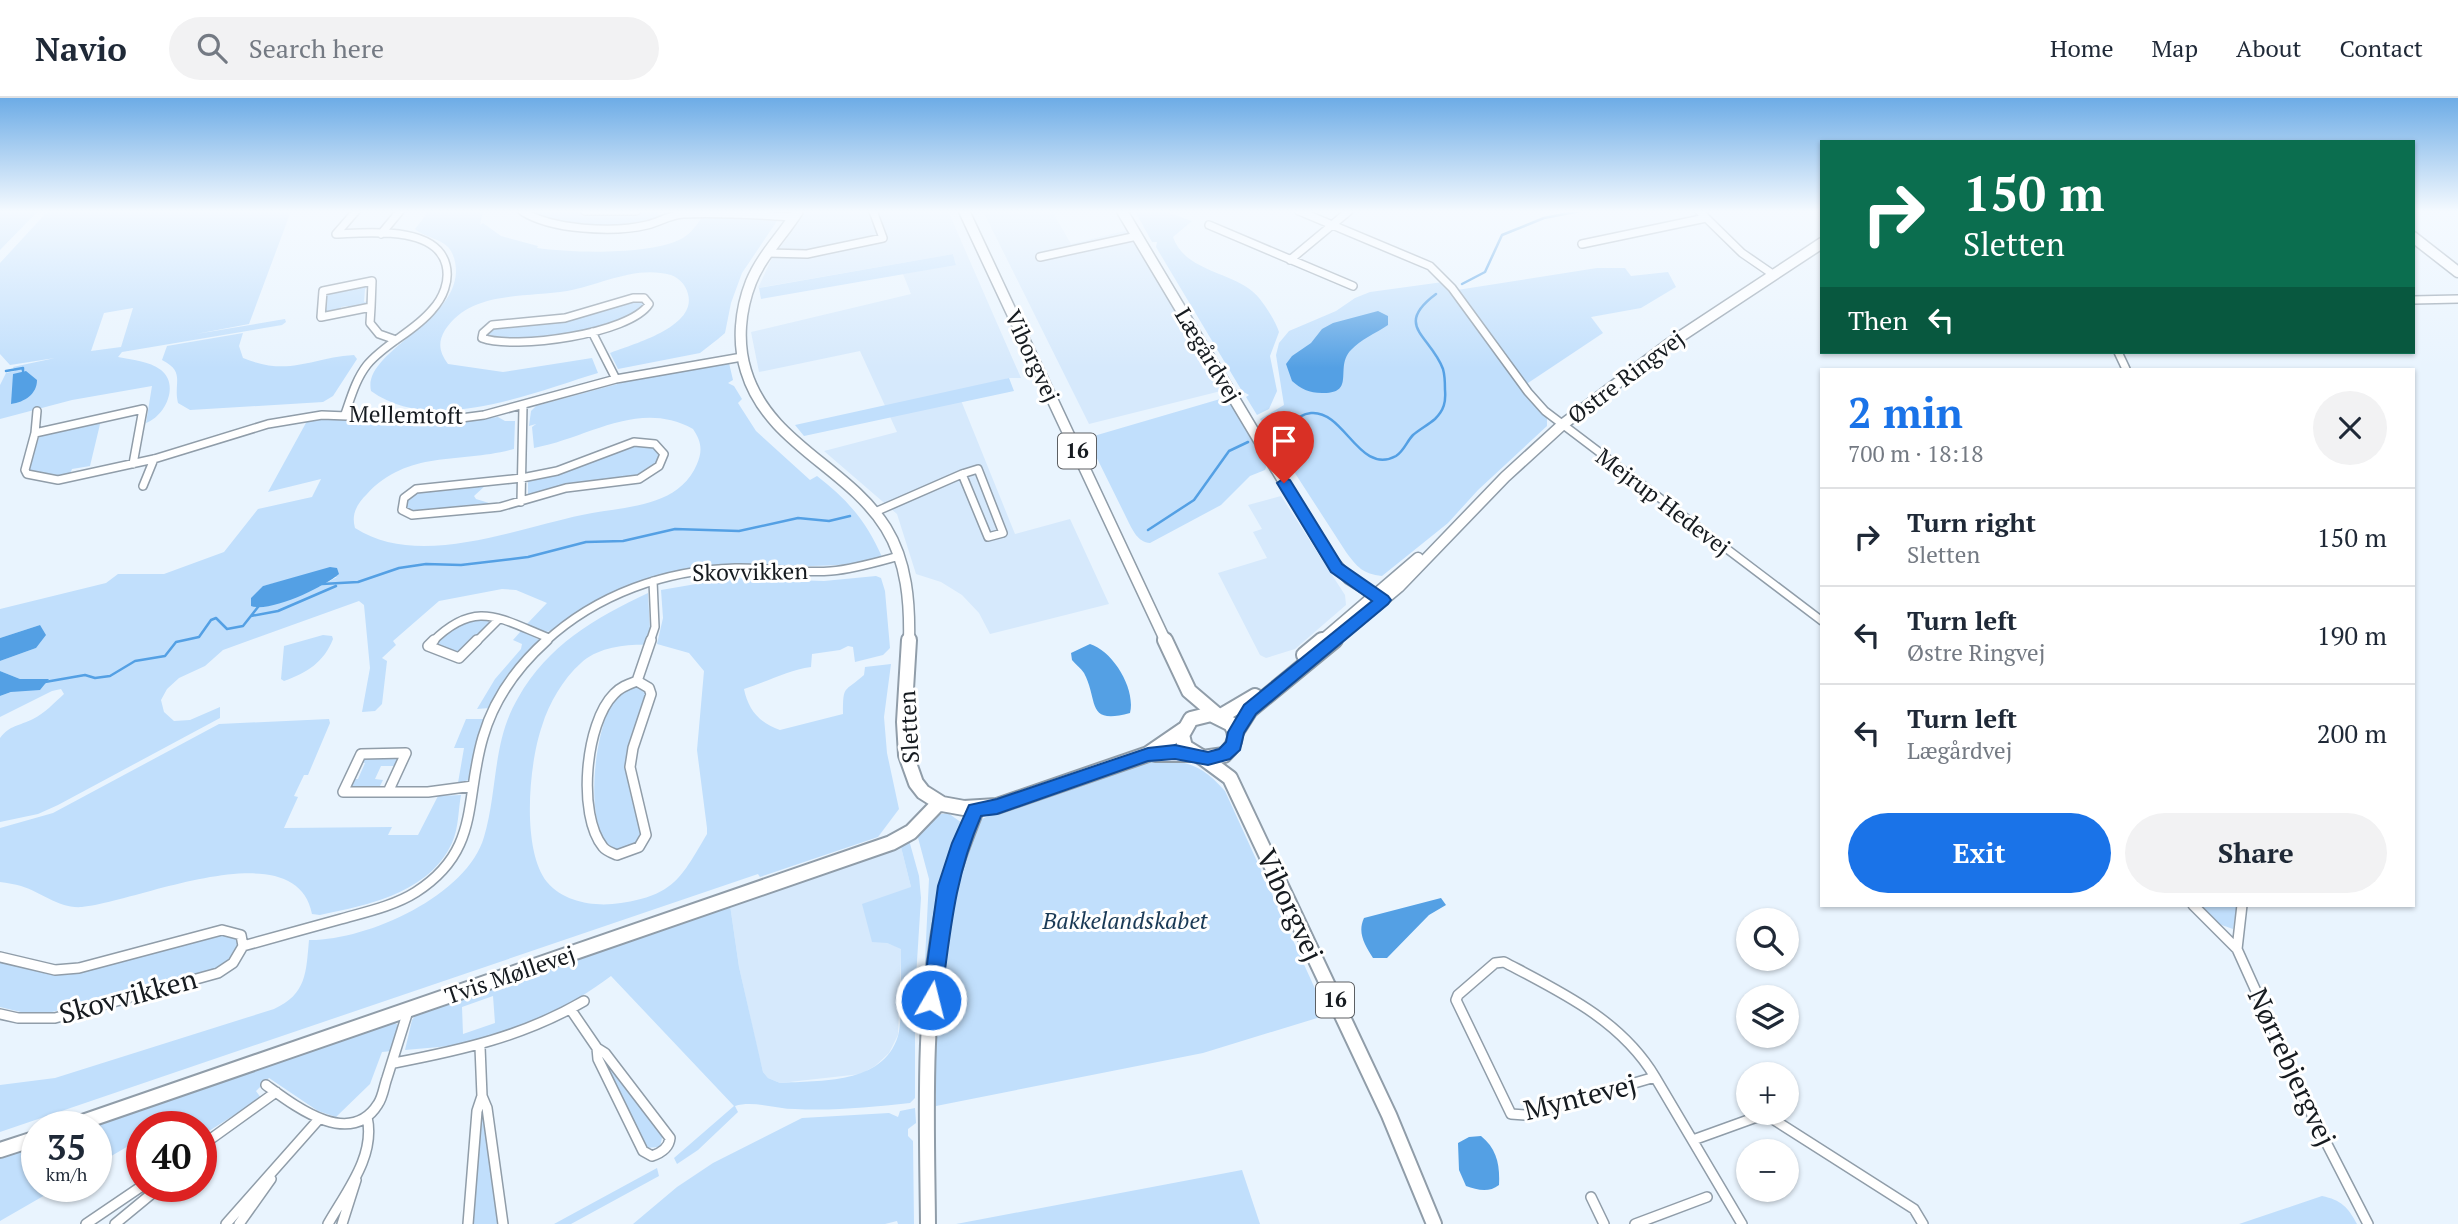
<!DOCTYPE html>
<html lang="en">
<head>
<meta charset="utf-8">
<style>
  :root { --surface:#fff; --page:#f2f2f3; --text:#1f2937; --muted:#747a83; --line:#e0e1e3; --accent:#1a73e8 }
  body { margin:0; font-family:"PT Serif",serif; background:var(--page); color:var(--text); height:100vh; display:flex; flex-direction:column; font-size:26px; white-space:nowrap }
  * { box-sizing:border-box; margin:0 }
  p { font-size:23px; color:var(--muted) }
  .icon { flex:none; width:38px; height:38px; fill:none; stroke:currentColor; stroke-width:2; stroke-linecap:round; stroke-linejoin:round }
  .map { position:relative; flex:1; overflow:hidden }
  .details { position:absolute; left:1820px; top:270px; width:595px; height:539px; display:flex; flex-direction:column; background:var(--surface); border-radius:0px; box-shadow:0 2px 5px #0004 }
  .details>* { flex:none }
  .top-card { position:absolute; left:1820px; top:42px; width:595px; height:214px; border-radius:0px; box-shadow:0 2px 5px #0004; background:#0b6e4f; color:#fff; overflow:hidden }
  .tools { position:absolute; left:1736px; top:810px; display:grid; gap:14px }
  .tools a { display:grid; place-items:center; width:63px; height:63px; border-radius:50%; background:var(--surface); box-shadow:0 2px 5px #0004; font-size:35px }
  .speed { position:absolute; left:21px; top:1013px; display:flex; gap:14px; font-size:35px; font-weight:700; text-align:center }
  .speed>* { display:grid; place-content:center; width:91px; height:91px; border-radius:50%; background:var(--surface); box-shadow:0 2px 5px #0004; line-height:1 }
  .speed small { font-size:18px; font-weight:400 }
  .speed .limit { border:10px solid #d22; background:#fff; color:#111 }
  .pin { position:absolute; display:grid; place-items:center; width:60px; height:60px; color:#fff; margin:-72px -30px; border-radius:50% 50% 50% 0; rotate:-45deg; box-shadow:0 0 7px #0007 }
  .pin .icon { rotate:45deg }
  .me { position:absolute; width:77px; margin:-38px; rotate:8deg; stroke-linejoin:round; filter:drop-shadow(0 0 5px #0008) }
  .turn { display:flex; align-items:center; gap:24px; height:147px; padding:0 28px; font-size:32px }
  .turn .icon { width:91px; height:91px; stroke-width:2.5 }
  .turn b { display:block; font-size:49px; line-height:60px }
  .then { display:flex; align-items:center; height:66px; padding:0 28px; background:#0003; gap:14px; font-size:26px }
  .round { display:grid; place-items:center; flex:none; width:74px; height:74px; border-radius:37px; background:var(--page) }
  .summary { display:flex; align-items:center; justify-content:space-between; height:119px; padding:0 28px }
  h1 { font-size:42px; font-weight:600; line-height:52px; color:var(--accent) }
  .primary-button { display:flex; gap:14px; margin-top:auto; padding:14px 28px }
  .primary-button a { flex:1; height:80px; border-radius:42px; background:var(--accent); color:#fff; font-size:28px; font-weight:600; line-height:80px; text-align:center }
  .primary-button a+a { background:var(--page); color:var(--text) }
  ul { padding:0; list-style:none }
  li { display:flex; align-items:center; gap:21px; height:98px; padding:0 28px; border-top:2px solid var(--line) }
  li div { flex:1 }
  li b { display:block; font-size:26px }
  li em { font-style:normal }
  header { display:flex; align-items:center; gap:42px; box-sizing:border-box; height:98px; padding:0 35px; background:var(--surface); border-bottom:2px solid var(--line) }
  header strong { font-size:33px }
  nav { display:flex; gap:38px; margin-inline-start:auto; font-size:24px }
  .search { width:490px; height:63px; background:var(--page); display:flex; align-items:center; gap:18px; box-sizing:border-box; padding:0 24px; border-radius:38px; color:var(--muted); font-size:26px }
  .map>svg:first-child { display:block }
  .built { fill:#d6e9fc }
  .green { fill:#c1dffc; fill-rule:evenodd }
  .water { fill:#54a0e4 }
  .lines { fill:none; stroke-linecap:round; stroke-linejoin:round }
  .stream { stroke:#54a0e4; stroke-width:2.5 }
  .street-far1-casing { stroke:#909da9; stroke-width:10 }
  .street-casing { stroke:#909da9; stroke-width:12 }
  .secondary-far1-casing { stroke:#909da9; stroke-width:13 }
  .secondary-casing { stroke:#909da9; stroke-width:18 }
  .primary-far1-casing { stroke:#909da9; stroke-width:13 }
  .primary-casing { stroke:#909da9; stroke-width:18 }
  .street-far1 { stroke:#fff; stroke-width:7 }
  .street { stroke:#fff; stroke-width:9 }
  .secondary-far1 { stroke:#fff; stroke-width:10 }
  .secondary { stroke:#fff; stroke-width:14 }
  .primary-far1 { stroke:#fff; stroke-width:10 }
  .primary { stroke:#fff; stroke-width:14 }
  .route { fill:#1a73e8; stroke:#114b97; stroke-width:2 }
  .labels { text-anchor:middle; stroke-width:6; stroke-linejoin:round; paint-order:stroke }
  .shield { fill:#fff; stroke:#5c5f63; stroke-width:2 }
  .shield-label { font-size:21px; font-weight:bold; fill:#161b20 }
  .street-label { font-size:23px; fill:#161b20; stroke:#fff }
  .park-label { font-size:23px; font-style:italic; fill:#1a3a56; stroke:#fff }
  .near-street-label { font-size:28px; fill:#161b20; stroke:#fff }
</style>
</head>
<body>
<header>
<strong>Navio</strong>
<div class="search"><svg class="icon" aria-label="search" viewBox="0 0 24 24"><circle cx="10" cy="10" r="6"/><path d="M15 15l6 6"/></svg>Search here</div>
<nav><a>Home</a><a>Map</a><a>About</a><a>Contact</a></nav>
</header>
<div class="map">
<svg width="2458" height="1126" viewBox="0 0 2458 1126">
  <rect width="100%" height="100%" fill="#e9f4fe"/>
  <path class="built" d="M807 113H948L1021 280H1009L958 295 1015 436 1070 421 1109 506 990 536 979 515 962 497 941 484 916 476 897 416 824 353 897 334 860 253 759 274 751 234 911 196 903 176 956 166 953 156 758 190 772 160Z
    M983 113H1052L1071 146 1129 132 1221 293 1089 326Z
    M1281 398 1345 497 1346 507 1295 551 1266 560 1260 557 1218 475 1267 460 1253 434 1262 431 1248 407Z
    M900 745 911 789 887 845 901 850 898 937 889 955 875 968 861 976 780 985 768 980 763 974 758 954 739 869 730 807Z"/>
  <path class="green" d="M0 113H38L0 152Z
    M48 113H291L249 226 196 236 285 221 286 224 282 227 122 254 118 259C132 262 149 263 161 272 180 287 165 318 146 325L152 288 72 302 0 321V287L6 275 15 273 13 269 55 260 10 267 0 256V165ZM133 210 121 249 91 253 104 215Z
    M429 113H483L480 127 483 125 501 138 538 148 537 150C572 155 647 157 679 142 690 137 696 128 702 119L777 123 742 175 731 205 725 235 718 241 700 255 618 271 610 255C633 246 697 229 688 196 686 187 679 180 671 177 635 167 601 187 567 193 525 200 471 192 445 232 437 245 440 255 448 266L503 274 592 260 598 275C534 294 433 338 371 293 362 254 454 226 456 174 456 165 454 156 448 149 439 140 424 139 415 131Z
    M526 113 620 115 652 113 660 117C645 134 574 129 552 122 544 120 535 116 526 113Z
    M1135 113H1164L1192 123 1173 139C1184 172 1229 174 1252 193 1262 201 1275 222 1279 234L1270 258 1277 293 1269 311 1257 317 1246 299 1249 297 1242 293 1156 149 1157 144H1152Z
    M953 156 956 167 761 201 759 190Z
    M1597 170H1625L1631 178 1668 174 1676 189 1641 210 1591 219 1603 235 1525 287 1457 192Z
    M1443 184 1524 295 1547 319V328L1478 392 1448 425 1382 478C1363 476 1357 469 1346 454L1260 321 1284 307 1276 257 1279 245 1289 233 1336 213 1355 200 1370 194Z
    M365 186 369 188 365 191 364 204 369 203 364 209 349 212 348 208 341 209V213L325 214 326 195Z
    M637 201 644 204 640 213C597 230 532 253 486 238L496 228 528 227Z
    M243 235 239 248 243 260C290 279 309 260 354 257L357 261 333 298 323 304 190 312 178 305C173 285 186 274 162 262L167 248Z
    M729 265 733 282 728 285 734 288 742 301 738 305 756 333 810 382 817 378C847 401 867 424 882 459 816 479 748 457 681 472 653 479 625 488 600 501 587 508 557 532 546 534L526 527 547 505 516 492 502 491 439 503 393 543 396 547 382 560 387 563 382 606 375 613 362 614 370 570 364 507 359 503 223 552 205 568 179 580 167 591 161 602 164 614 174 623 190 622 220 609V620L58 707 38 716 0 724V640C10 627 19 628 33 621 44 616 55 604 64 596L61 591 52 593 0 619V598L49 581H20L0 573V563L36 550 40 527 0 540V511L106 485 118 476H164L224 454 258 411 312 399 321 381 268 394 307 323 334 319 382 322 420 328 498 319 505 323H515L514 351C461 366 409 351 367 396 357 406 351 416 355 430 418 471 515 431 582 417 623 408 678 411 697 366 703 352 701 343 693 331 638 301 589 340 534 350L532 329 536 326 529 328 531 313 536 308 647 278ZM303 478 337 479 319 489 263 488Z
    M1009 280 1014 293 804 338 795 327Z
    M1227 299 1267 367 1265 372 1250 378 1221 407 1150 445C1138 444 1133 433 1128 423L1087 340Z
    M101 322 90 368 72 371 70 376 56 380 28 374 40 336Z
    M649 347 656 351 659 360 653 369 640 377 582 384 528 398V382L628 348Z
    M487 386 474 398 476 401 489 405 490 408 414 414 404 409 405 404 416 394Z
    M876 478 881 480 885 493 890 550 883 557 855 564 853 549 848 548 840 552 812 556 811 569C788 572 767 584 744 591 748 611 759 625 780 632L843 616C843 586 844 595 864 577L865 569 891 566 884 619 887 655 899 711 878 739 760 779 758 776 0 1034V987L55 980 274 911C307 896 306 874 309 842 366 843 467 798 484 739 498 692 492 644 518 600 548 547 595 520 648 495L650 532 646 547C625 546 597 550 581 565 563 581 549 605 542 628 529 665 521 751 547 784 565 805 596 809 621 805 674 797 681 780 707 736V730L697 652 704 573 689 555 657 546 663 520 661 492 731 480 824 483Z
    M484 520 491 525 459 555 436 549 435 545 453 528Z
    M521 533 540 542 538 545 507 582 489 610 477 611 495 581 521 551 522 546 513 542Z
    M323 537 332 538 333 541C324 564 307 575 284 583L281 581 284 548Z
    M634 588 643 591 646 598C642 611 636 623 632 635 621 670 630 700 642 733 640 746 628 752 616 752 580 737 595 624 616 599 620 593 628 591 634 588Z
    M329 621 330 625 308 677H304L294 698 298 699 284 730 392 729 388 737H418L438 698 461 697C458 713 459 729 452 745 429 795 368 807 320 817L312 816C296 731 134 805 82 809 60 811 41 794 21 788 15 786 7 785 0 784V730L53 715 219 626Z
    M466 621H485L475 647 469 682 458 685 464 650H454Z
    M395 659 398 661 395 668H381L375 681 383 682 380 688 386 689 382 692H348L351 681H358L365 665 358 664 364 660Z
    M1153 661C1188 663 1202 667 1225 693L1327 917 1203 955 936 1008 935 915 954 786 970 738 982 721 1004 711Z
    M948 715 962 725 946 769 938 805 926 903H923L929 781 917 736 936 717Z
    M909 742 919 778 921 800 915 895V1000L910 1005C872 1009 833 1013 795 1011 776 1011 753 1002 735 1008L738 1014 698 1052 677 1066 674 1060 734 1008 611 878C579 902 535 927 496 939 467 948 435 949 405 952L412 922 418 914 730 807 739 869 763 974 768 980 780 985C820 982 883 987 898 938 903 921 900 871 901 851L887 845 872 844 862 806 911 789 900 745ZM493 898 495 925 463 936 462 909Z
    M2196 807H2237L2233 831 2216 825Z
    M225 836 237 841C240 856 228 865 216 871L52 914 25 915 0 909V864L52 877H67Z
    M392 924 397 926 398 934 392 953 382 954 370 986 336 1019 318 1013 269 980 256 993 261 1000 201 1038V1029H193L186 1015 161 1029H142V1040L96 1067V1029H84Z
    M602 958 663 1035 660 1049 645 1050Z
    M915 1010 916 1025 908 1031V1038L913 1043 914 1126H898L897 1123 885 1126H633L677 1089 713 1065 802 1020 889 1015 898 1019 900 1013Z
    M481 1011H484L500 1126H471Z
    M37 1045V1088L59 1089 0 1123V1058Z
    M657 1070 659 1078 571 1126H554Z
    M1242 1072 1260 1126H956Z
    M2322 1098C2341 1102 2348 1109 2357 1126H2239Z"/>
  <path class="water" d="M1378 213 1388 218V227C1376 235 1360 242 1351 252 1334 269 1357 296 1322 295 1309 295 1301 291 1292 283L1286 266 1292 258 1311 245 1322 231 1333 225Z
    M26 273 37 282C37 296 25 304 11 306L13 276Z
    M330 469 337 470 339 476C324 489 270 515 251 508V500L263 488Z
    M40 527 46 537 36 550 0 563V540Z
    M1090 546C1113 553 1136 591 1130 615 1085 627 1099 603 1084 575 1081 570 1075 566 1072 562L1071 555Z
    M0 573 20 581H49L40 592 11 594 0 598Z
    M1441 800 1446 807 1429 817 1387 860H1373C1365 847 1357 835 1364 820Z
    M1481 1038C1497 1051 1500 1067 1499 1087 1489 1095 1477 1092 1466 1088L1459 1072 1458 1045 1469 1039Z"/>
  <g class="lines">
    <path class="stream" d="M1462 186 1485 174 1502 137 1544 120 1580 113
      M6 273 23 270V273
      M1274 336C1287 331 1297 316 1311 315 1345 312 1359 378 1396 358 1404 353 1407 343 1413 337 1420 331 1428 327 1435 321 1444 312 1446 304 1445 292 1445 285 1445 278 1443 271 1430 237 1393 228 1436 196
      M1148 432 1194 402 1229 353 1248 344
      M322 486 358 484 399 470 426 466 461 467 528 459 586 444 623 443 675 431 739 433 798 420 829 423 850 418
      M251 518 278 513 336 488
      M45 584 85 577 95 580 110 578 135 563 165 558 176 544 199 539 211 522 216 520 227 531 243 528 258 509"/>
    <g class="street-far1-casing">
      <path id="street-far1" d="M522 113C551 132 614 135 647 127 660 124 669 117 683 116 720 114 757 117 795 119
        M585 113H636
        M1299 113 1430 168 1452 190 1528 294 1545 313 1822 523
        M1699 113 1742 155 1774 177
        M1209 127 1353 188
        M381 136 400 113
        M1582 146 1706 120
        M768 155 807 156 883 140 873 113
        M1040 159 1137 138
        M1290 162 1349 113
        M372 183 371 209 321 219 323 193Z
        M633 200H644L649 206C630 236 514 252 482 240L483 235 492 227 565 220Z
        M2413 202 2458 201
        M371 209 370 225 379 236 396 242
        M592 234 616 281
        M2118 254 2126 271
        M37 313 35 335 143 311 133 366
        M345 316C351 299 356 281 367 267 385 245 414 234 432 212 443 200 450 183 446 167 436 127 367 135 336 136L356 113
        M35 335 25 372 27 376 58 382 154 361 268 326 322 317 446 322 484 317 616 281 742 259
        M634 344 655 346 664 356 659 368 639 381 566 390 500 409 412 417 402 412 404 400 416 391 522 380 557 373Z
        M978 371 1003 435 988 439 962 376Z
        M143 388 154 361
        M521 404 523 308
        M875 414 962 376
        M432 544C476 500 500 521 549 540
        M476 544 499 521
        M545 544C597 496 666 472 735 470 767 469 799 476 831 473 854 471 877 464 899 458
        M650 544 655 529 653 483"/>
    </g>
    <g class="street-casing">
      <path id="street" d="M434 542 428 548 459 560 477 542
        M637 583 649 590 651 596 633 650 630 669 646 737 639 749 617 757C612 755 606 753 603 749 577 717 585 625 614 596 620 589 629 586 637 583Z
        M637 583 651 542
        M406 655 388 694H343L361 656Z
        M388 694H428L473 688
        M2193 807 2237 851
        M2242 807 2237 851 2311 1015 2368 1126
        M243 848C276 839 308 830 341 821 366 814 394 808 416 794 481 752 464 703 483 639 494 601 518 568 547 542
        M0 859 55 872 79 870 222 832 241 837 243 848 233 865 218 875 55 920H18L0 916
        M1504 864C1561 894 1621 922 1655 979L1525 1017 1511 1016 1456 902 1458 897 1495 865Z
        M571 912 597 950
        M597 950 605 955 670 1040C669 1050 661 1055 652 1058L643 1053 598 961Z
        M394 965C462 952 524 938 584 903
        M1655 979 1742 1126
        M266 987C295 1008 350 1051 378 1006 383 999 384 988 387 980 394 958 401 935 408 913
        M482 998 487 1010 503 1126
        M1693 1042 1765 1016 1914 1111 1923 1126
        M201 1048 276 994
        M1591 1099 1604 1126
        M86 1126 142 1088
        M115 1126 161 1088
        M226 1126 319 1021
        M239 1126 271 1081
        M328 1126C346 1094 376 1058 367 1019
        M342 1126 356 1082
        M468 1126 477 1013 482 998 480 949
        M1635 1126 1707 1099"/>
    </g>
    <g class="secondary-far1-casing">
      <path id="secondary-far1" d="M798 113C783 137 762 157 751 184 740 212 737 244 746 273 768 346 848 369 886 430 907 464 910 505 909 544
        M1122 113 1328 458 1349 481 1383 502
        M2413 139 2458 174
        M1320 544 1418 460
        M1333 544 1399 489 1505 379 1562 327 1669 246 1822 145"/>
    </g>
    <g class="secondary-casing">
      <path id="secondary" d="M909 542 904 624 906 657 916 685 923 694 942 706 964 710 997 708 1148 656 1183 632
        M1304 557 1322 542
        M1221 618 1255 598
        M1236 634 1250 612 1335 542
        M1155 656H1193
        M68 1029 891 745 911 734 939 705
        M0 1052 37 1040
        M928 1126C927 1022 922 916 943 813 950 778 963 745 976 712"/>
    </g>
    <g class="primary-far1-casing">
      <path id="primary-far1" d="M964 113 1166 544"/>
    </g>
    <g class="primary-casing">
      <path id="primary" d="M1165 542 1189 593 1216 616
        M1211 616 1231 626C1239 639 1234 648 1224 657L1203 660 1185 649 1182 637 1191 621Z
        M1203 660 1230 680 1389 1017 1434 1126"/>
    </g>
    <use href="#street-far1" class="street-far1"/>
    <use href="#street" class="street"/>
    <use href="#secondary-far1" class="secondary-far1"/>
    <use href="#secondary" class="secondary"/>
    <use href="#primary-far1" class="primary-far1"/>
    <use href="#primary" class="primary"/>
  </g>
  <linearGradient id="sky" x2="0" y2="1"><stop stop-color="#6dace6"/><stop offset="0.42" stop-color="#f5faff"/><stop offset="1" stop-color="#f5faff" stop-opacity="0"/></linearGradient>
  <rect width="2458" height="270" fill="url(#sky)"/>
  <path class="route" d="M1284 380 1290 382 1342 466 1388 498 1391 502 1388 506 1256 616 1244 635 1240 652 1230 661 1208 667 1175 661 1148 663 997 716 981 718C954 780 950 837 941 902L938 909 931 911 924 909 922 902 938 788 952 745 969 707 997 701 1148 650 1175 647 1208 654 1219 651 1226 644 1228 634 1244 607 1372 503 1331 474 1277 385Z"/>
  <g class="labels">
    <g class="shield">
      <rect x="1058" y="335.5" width="38" height="35" rx="5"/>
      <rect x="1316" y="884.5" width="38" height="35" rx="5"/>
    </g>
    <g class="shield-label">
      <text x="1077" y="360">16</text>
      <text x="1335" y="909">16</text>
    </g>
    <g class="street-label">
      <text transform="translate(1208 257) rotate(59)" y="8">Lægårdvej</text>
      <text transform="translate(1032 258) rotate(65)" y="8">Viborgvej</text>
      <text transform="translate(1626 279) rotate(-37)" y="8">Østre Ringvej</text>
      <text transform="translate(406 317) rotate(1)" y="8">Mellemtoft</text>
      <text transform="translate(1663 404) rotate(37)" y="8">Mejrup Hedevej</text>
      <text transform="translate(750 474) rotate(-1)" y="8">Skovvikken</text>
      <text transform="translate(909 629) rotate(-93)" y="8">Sletten</text>
      <text transform="translate(510 877) rotate(-19)" y="8">Tvis Møllevej</text>
    </g>
    <g class="park-label">
      <text x="1125" y="831">Bakkelandskabet</text>
    </g>
    <g class="near-street-label">
      <text transform="translate(1290 807) rotate(65)" y="10">Viborgvej</text>
      <text transform="translate(128 898) rotate(-15)" y="10">Skovvikken</text>
      <text transform="translate(2292 969) rotate(65)" y="10">Nørrebjergvej</text>
      <text transform="translate(1580 999) rotate(-14)" y="10">Myntevej</text>
    </g>
  </g>
</svg>
<div class="tools">
<a><svg class="icon" aria-label="search" viewBox="0 0 24 24"><circle cx="10" cy="10" r="6"/><path d="M15 15l6 6"/></svg></a>
<a><svg class="icon" aria-label="layers" viewBox="0 0 24 24"><path d="M12 4l9 5-9 5-9-5zM3 14l9 5 9-5"/></svg></a>
<a>+</a>
<a>−</a>
</div>
<div class="speed"><div>35<small>km/h</small></div><div class="limit">40</div></div>
<div class="pin" style="left:1284px;top:385px;background:#d93025"><svg class="icon" aria-label="arrive" viewBox="0 0 24 24"><path d="M6 21V4h12l-3 4 3 4H6"/></svg></div>
<svg class="me" style="left:931px;top:902px" viewBox="-20 -20 40 40"><circle r="17" fill="#1a73e8" stroke="#fff" stroke-width="3"/><path d="M0-11L8 9 0 5-8 9z" fill="#fff"/></svg>
<div class="top-card">
<div class="turn"><svg class="icon" aria-label="right" viewBox="0 0 24 24"><path d="M7 20v-9h11M14 6l5 5-5 5"/></svg><div><b>150 m</b>Sletten</div></div>
<div class="then">Then<svg class="icon" aria-label="left" viewBox="0 0 24 24"><path d="M17 20v-9H6M10 6l-5 5 5 5"/></svg></div>
</div>
<section class="details">
<div class="summary"><div><h1>2 min</h1><p>700 m · 18:18</p></div><a class="round"><svg class="icon" aria-label="close" viewBox="0 0 24 24"><path d="M6 6l12 12M18 6L6 18"/></svg></a></div>
<ul>
<li><svg class="icon" aria-label="right" viewBox="0 0 24 24"><path d="M7 20v-9h11M14 6l5 5-5 5"/></svg><div><b>Turn right</b><p>Sletten</p></div><em>150 m</em></li>
<li><svg class="icon" aria-label="left" viewBox="0 0 24 24"><path d="M17 20v-9H6M10 6l-5 5 5 5"/></svg><div><b>Turn left</b><p>Østre Ringvej</p></div><em>190 m</em></li>
<li><svg class="icon" aria-label="left" viewBox="0 0 24 24"><path d="M17 20v-9H6M10 6l-5 5 5 5"/></svg><div><b>Turn left</b><p>Lægårdvej</p></div><em>200 m</em></li>
</ul>
<div class="primary-button"><a>Exit</a><a>Share</a></div>
</section>
</div>
</body>
</html>
